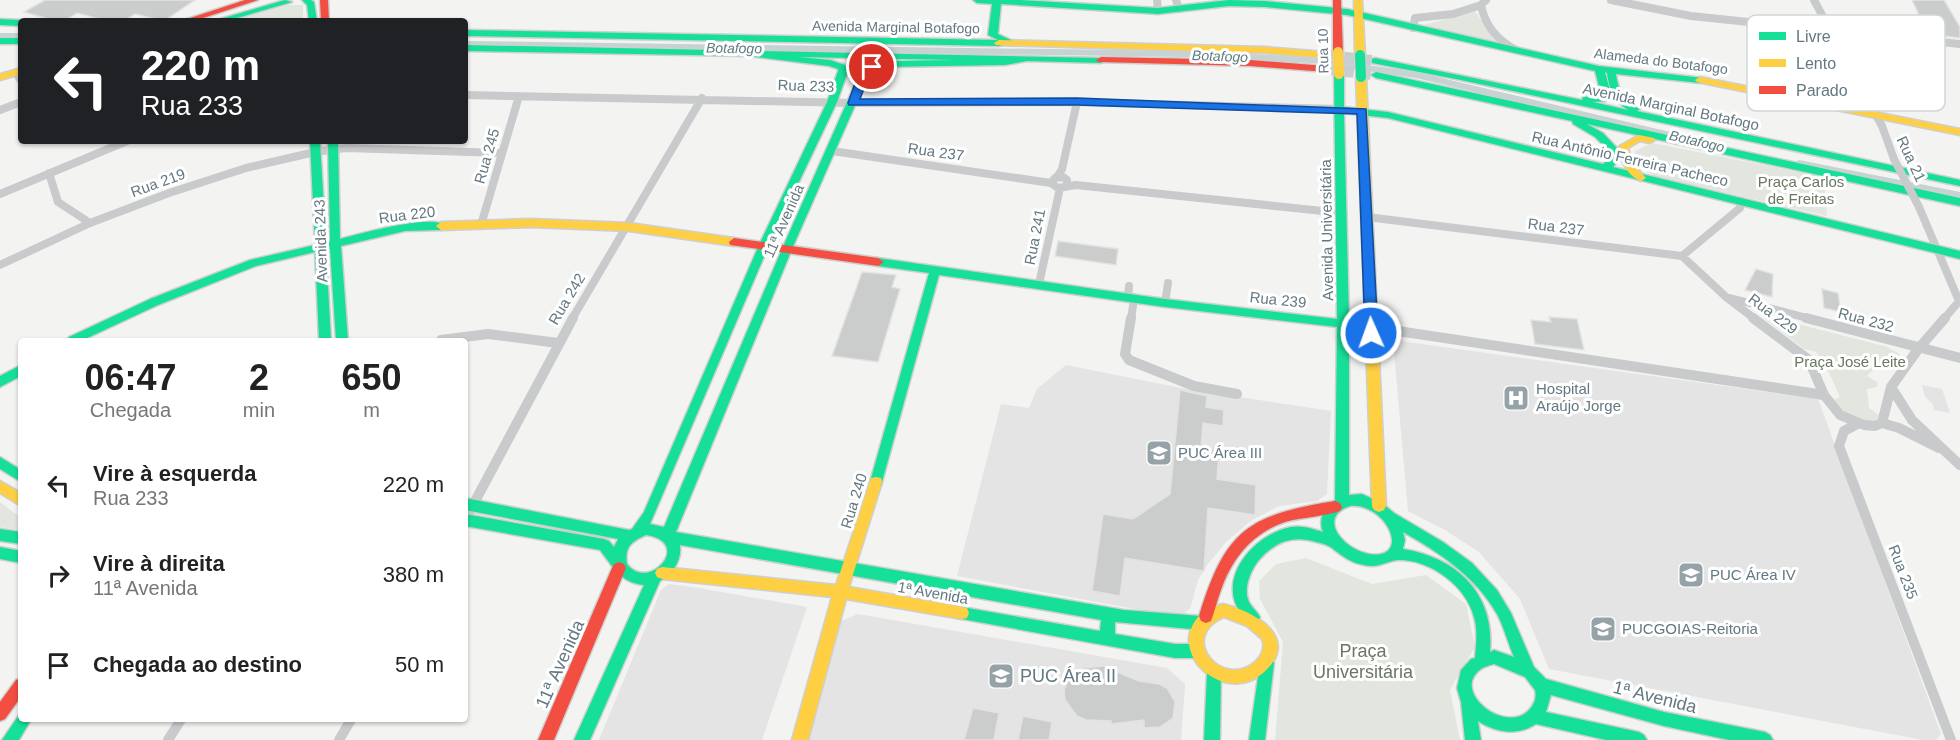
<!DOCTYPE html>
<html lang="pt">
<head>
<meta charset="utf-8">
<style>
  :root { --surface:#fff; --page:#f6f6f6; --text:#222; --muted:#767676 }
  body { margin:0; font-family:Arial,sans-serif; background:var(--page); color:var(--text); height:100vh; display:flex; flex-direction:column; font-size:22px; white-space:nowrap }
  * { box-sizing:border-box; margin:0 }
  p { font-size:20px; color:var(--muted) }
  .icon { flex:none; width:33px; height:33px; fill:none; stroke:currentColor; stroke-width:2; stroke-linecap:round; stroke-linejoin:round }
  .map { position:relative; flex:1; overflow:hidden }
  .side { position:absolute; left:18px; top:338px; width:450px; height:384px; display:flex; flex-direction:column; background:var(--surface); border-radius:6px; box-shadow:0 2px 4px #0004 }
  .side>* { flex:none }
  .top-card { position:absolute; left:18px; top:18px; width:450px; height:126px; border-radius:6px; box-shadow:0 2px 4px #0004; background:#202124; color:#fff; overflow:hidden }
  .pin { position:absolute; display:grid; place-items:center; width:51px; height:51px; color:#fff; margin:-26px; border:3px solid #fff; border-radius:50%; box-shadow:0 2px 6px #0007 }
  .me { position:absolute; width:66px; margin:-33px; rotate:358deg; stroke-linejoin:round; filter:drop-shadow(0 0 4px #0008) }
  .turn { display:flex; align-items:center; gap:21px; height:126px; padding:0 24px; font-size:27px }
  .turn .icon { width:78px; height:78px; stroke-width:2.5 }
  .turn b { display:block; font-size:42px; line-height:51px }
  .eta { display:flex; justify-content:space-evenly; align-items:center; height:102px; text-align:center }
  .eta b { font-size:36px; font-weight:700; line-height:42px }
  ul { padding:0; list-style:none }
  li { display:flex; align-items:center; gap:18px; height:90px; padding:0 24px }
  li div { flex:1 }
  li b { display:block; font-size:22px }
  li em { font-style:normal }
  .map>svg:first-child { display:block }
  .built { fill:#e3e4e3 }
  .green { fill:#e3e6df }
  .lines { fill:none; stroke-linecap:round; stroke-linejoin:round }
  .canal { fill:#c7d2d3; fill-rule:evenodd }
  .building { fill:#cbcccc; stroke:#e2e2e1; stroke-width:1.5 }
  .primary-tunnel { stroke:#c8cecf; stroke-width:11; stroke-dasharray:11 6; stroke-linecap:butt }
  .fast-casing { stroke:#ced0d0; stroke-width:3 }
  .slow-casing { stroke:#ced0d0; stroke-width:3 }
  .jam-casing { stroke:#ced0d0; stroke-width:3 }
  .street-far1 { stroke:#c8cacb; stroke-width:8 }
  .street { stroke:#c8cacb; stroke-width:10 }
  .fast { fill:#16e098; fill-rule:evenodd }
  .slow { fill:#ffcf43; fill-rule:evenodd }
  .jam { fill:#f24e42; fill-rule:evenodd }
  .fast-bridge-casing { stroke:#ced0d0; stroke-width:12; stroke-linecap:butt }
  .slow-bridge-casing { stroke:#ced0d0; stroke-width:12; stroke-linecap:butt }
  .street-bridge { stroke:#c8cacb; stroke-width:8 }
  .fast-bridge { stroke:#16e098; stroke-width:10 }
  .slow-bridge { stroke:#ffcf43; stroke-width:10 }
  .route { fill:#1a73e8; stroke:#114b97; stroke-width:1.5 }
  .labels { text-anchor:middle; stroke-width:6; stroke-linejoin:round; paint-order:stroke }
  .far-street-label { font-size:14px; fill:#637881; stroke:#fff }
  .far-water-label { font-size:14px; font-style:italic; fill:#5e7b7f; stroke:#fff }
  .street-label { font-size:15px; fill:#637881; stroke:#fff }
  .park-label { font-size:15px; fill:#697861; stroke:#fff }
  .poi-label { font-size:15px; fill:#637881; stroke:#fff; text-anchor:start }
  .near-park-label { font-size:18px; fill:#697861; stroke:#fff }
  .near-street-label { font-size:18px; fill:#637881; stroke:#fff }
  .near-poi-label { font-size:18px; fill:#637881; stroke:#fff; text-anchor:start }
  .key { fill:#fff; stroke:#d0d6d9; stroke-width:1.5 }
  .key-label { font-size:16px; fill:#637881 }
</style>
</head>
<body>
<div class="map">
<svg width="1960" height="740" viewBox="0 0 1960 740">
  <rect width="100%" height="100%" fill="#f3f3f1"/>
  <path class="built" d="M1393 340 1818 399 1941 734 1936 740H1923L1549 669 1520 599 1479 552 1445 530 1408 511Z
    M1066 365 1181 388 1331 411 1327 494 1317 501 1279 506 1252 520 1226 542 1208 564 1198 580 1190 609 1178 617 957 576 1001 404 1029 408 1037 389Z
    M1922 385 1942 389 1950 413 1934 410 1933 404 1925 397Z
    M669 584 699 588 807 607 762 740H599L661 590Z
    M858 614 1167 668 1185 684 1181 740H808L841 621Z"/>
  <path class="green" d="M289 5H303V21H231Z
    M1475 11 1500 47 1420 26Z
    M1652 143 1824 177 1827 216 1654 176C1645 170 1633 164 1635 151Z
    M1767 316 1887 347 1900 354 1897 360 1886 356 1867 376 1877 382 1878 387 1867 389 1869 408 1879 415 1876 422C1850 420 1845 414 1828 395L1834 400 1840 397 1824 362 1816 352 1804 349 1765 319Z
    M0 502 21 518V530L0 527Z
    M1306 558 1372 584 1426 575 1466 604 1475 647 1450 690 1460 740H1275L1283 642 1260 599 1259 581 1276 564Z"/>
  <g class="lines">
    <path class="canal" d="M0 33H21V39H0Z
      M465 41 1188 51 1312 57 1416 72 1708 141 1713 144 1708 147 1416 78 1312 63 1188 57 465 47Z
      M1799 160 1960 192V200L1795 165 1794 163Z"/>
  </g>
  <path class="building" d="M45 0H195L164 21 135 14 124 21H107L77 13 64 21H55L24 12Z
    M1912 0H1944L1960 27V38L1928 34Z
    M1058 241 1118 249 1116 265 1055 256Z
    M1756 269 1773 274 1772 297 1745 290Z
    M862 272 896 275 892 287 900 289 878 362 832 356Z
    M1822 289 1838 293 1841 312 1824 308Z
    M1549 317 1577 319 1584 350 1535 344 1531 320 1551 322Z
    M1180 390 1207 396 1206 407 1224 410 1223 426 1203 423 1201 447 1219 450 1217 479 1256 485 1255 515 1208 508 1204 571 1125 558 1120 596 1092 591 1103 514 1133 519 1170 494Z
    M1105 666 1122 674 1139 681 1159 684 1167 688 1175 702 1173 718 1160 727 1144 728V720L1111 724V721L1086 720 1077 716 1065 700 1064 690 1068 679 1083 668Z
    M973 708 999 713 994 740H964Z
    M1023 716 1052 722 1049 740H1018Z"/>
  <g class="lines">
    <path class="primary-tunnel" d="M1327 55 1375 61
      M1326 69 1376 75"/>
    <g class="fast-casing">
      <path id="fast" d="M285 0 292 2 227 21H213Z
        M302 0H311L314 2 317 21H309L307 5Z
        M973 0H1020L1158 8 1229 0 1265 1 1347 9 1599 66 1703 78 1705 80 1700 83 1616 74C1619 96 1625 96 1640 109L1637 111 1960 180V186L1456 79 1372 63V59L1375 58 1582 100 1583 97 1600 96 1601 94 1595 71 1347 15 1265 7 1229 6 1158 14 1001 4 998 34 1013 41 1008 44 1003 42 1002 45 999 46 465 36V30L998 40 988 35 992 4 977 3ZM1605 72 1607 73C1609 89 1614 101 1628 110L1593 102 1606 101 1611 94Z
        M0 19 21 20 24 21H21V26L0 25Z
        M0 38H21V44H0Z
        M465 45 1104 58 1106 60 1101 63 1027 61 1005 65 883 67 875 69 868 76 792 249 676 532 1124 610 1201 616 1206 618 1208 623 1206 628 1201 630 1115 622V634L1175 644H1197L1202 646 1204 651 1202 656 1197 658H1175L962 619 957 618 955 613 957 608 962 607 1100 631 1101 620 680 545C682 560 673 574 660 581L590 740H574L644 585C621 583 613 567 600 550L465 526V514L604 539 609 541 614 547 618 539 465 510V498L629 530 632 529 644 512 759 245 827 102 838 71V69L829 66 748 56 465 51ZM799 57 956 60 883 61 869 65 859 75 782 249 664 527 650 524 769 245 837 102 848 71 845 65 830 60ZM646 535C694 542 649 593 627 564 624 547 632 541 646 535Z
        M1339 71 1344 74V107L1388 112 1603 164 1607 161V149L1595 137 1573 124 1572 121 1376 78 1371 75 1376 72 1960 198V206L1587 124 1603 133 1617 148V162L1613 167 1960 251V259L1388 118 1344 113 1349 320 1371 323 1377 327 1371 331 1349 329V495L1362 494 1382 503 1394 513 1443 542 1472 563 1497 590 1511 613 1534 667 1546 679 1664 712 1765 732 1770 735 1773 740H1729L1664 726 1551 695 1546 712 1639 732 1644 735 1647 740H1606L1536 724C1518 736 1496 733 1478 721L1481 740H1465L1461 702 1457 688 1461 670 1471 659 1475 658C1476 644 1478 630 1474 617 1466 586 1431 560 1399 560 1388 560 1379 569 1364 565 1351 563 1342 556 1332 548 1328 545 1321 543 1316 542 1292 535 1275 542 1259 560 1250 571 1243 589 1249 602 1252 608 1257 611 1260 617L1258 622 1253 624C1246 621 1241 614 1237 607 1220 572 1258 533 1291 527 1302 525 1313 529 1323 532 1318 519 1324 507 1335 500L1337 327 1165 307 939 275 882 482 881 486 876 487 871 486 870 482 929 273 878 266 872 262 874 259 878 258 1165 299 1337 319 1334 74ZM1350 506C1383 503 1407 548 1381 554 1353 560 1311 519 1350 506ZM1403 532C1440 553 1475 576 1497 614 1504 627 1508 643 1514 657L1494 650 1490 652C1495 594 1458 558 1403 549L1405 540ZM1494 664 1525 677 1535 690C1537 698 1534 705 1528 711 1504 734 1450 691 1481 669 1484 667 1490 665 1494 664Z
        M310 141H320L326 242 330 241 328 141H338L340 239C360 234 433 213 446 226L441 230 405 231 341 246 348 340H336L330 249 326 250 331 340H319L315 252 256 266 158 305 83 340H67L69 337 150 299 250 260 315 245Z
        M21 365V376L0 387V376Z
        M0 457 21 470V482L0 469Z
        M0 529 21 532V544L0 541Z
        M0 547 21 551V563L0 559Z
        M1267 656 1272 658 1274 663 1265 740H1249L1260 663 1262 658Z
        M1214 666 1219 668 1221 673 1220 740H1204L1207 673 1209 668Z
        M21 712V718H32L19 740H2Z"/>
    </g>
    <g class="slow-casing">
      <path id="slow" d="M1354 0H1362L1365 55 1360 58 1355 55Z
        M999 40 1265 47 1326 52 1331 55 1326 58 1265 53 996 45 994 43Z
        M21 68V74L0 80V74Z
        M1361 74 1366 77 1386 506 1384 510 1379 512 1374 510 1372 506 1356 77Z
        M1700 77 1960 129V135L1697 82 1695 80Z
        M1639 135 1654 138 1655 140 1650 143 1640 141 1628 148 1633 164 1646 178 1641 181C1626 175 1622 162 1618 147Z
        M531 219 629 223 734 238 739 242 734 246 629 231 531 227 441 230 436 226 441 222Z
        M876 477 881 478 882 482 849 587 962 607 967 608 969 613 967 618 962 619 846 599 808 740H792L832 597 662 579 657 577 655 573 657 569 662 567 836 585 870 482 871 478Z
        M0 481 21 493V506L0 493Z
        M1223 604C1255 611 1302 639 1263 673 1225 706 1165 654 1199 616 1204 610 1215 606 1223 604ZM1224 617 1247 626 1262 639C1265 647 1262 655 1256 661 1224 691 1176 638 1224 617Z"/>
    </g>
    <g class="jam-casing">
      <path id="jam" d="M245 0H258L194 21H181Z
        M320 0H328L329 21H321Z
        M1333 0H1341L1343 52 1338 55 1333 52Z
        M1101 57 1250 60 1326 66 1331 69 1326 72 1250 66 1098 62 1096 60Z
        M734 238 878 258 884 262 878 266 730 245 729 242Z
        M1335 501 1340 503 1342 507 1340 511C1322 517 1303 517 1285 522 1253 533 1232 558 1221 590 1217 600 1215 611 1211 621L1206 623 1201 621 1199 616C1225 531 1247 515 1335 501Z
        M619 562 624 564 626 568 554 740H538L612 568 614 564Z
        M21 678V697L5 719 0 721V702L16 680Z"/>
    </g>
    <path class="street-far1" d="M1157 0 1158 11
      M1176 0 1179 9
      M1486 0 1481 5C1485 26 1497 40 1516 50
      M1611 0 1691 16 1960 44
      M1814 0 1882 126 1894 159
      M1413 28 1415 18 1453 14 1481 5
      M16 73 21 81
      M465 95 853 103 1077 102 1340 109
      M0 110 21 102
      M832 151 1051 183
      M49 173 58 202 90 223
      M1057 177 1062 169 1077 102
      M1067 185V180L1063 177 1055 178 1051 183 1058 188 1076 185 1342 213
      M0 194 127 141
      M1919 207 1959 301
      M1367 217 1682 256 1726 297 1755 319
      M481 225 519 96
      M1682 256 1740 208 1741 201
      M0 265 90 223 169 193 246 168 315 152 346 148 501 153
      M1039 284 1060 188
      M1128 298 1129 286
      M1730 298 1811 319
      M1165 303 1168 283
      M572 319 702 98
      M1131 319 1134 299
      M1944 319 1960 300"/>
    <path class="street" d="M1131 318 1125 354 1129 360 1194 386 1237 394
      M1753 318 1809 360 1824 395 1840 415 1864 425 1875 426 1882 423 1899 428 1939 448
      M1806 318 1960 358
      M1371 327 1824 395
      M441 340 488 334 558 343
      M1891 387 1912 420 1960 465
      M1859 423 1844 431 1839 446 1951 740
      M1882 423 1891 387 1919 348 1945 318
      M465 520 573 318
      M168 740 182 718
      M339 740 352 718"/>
    <use href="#fast" class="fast"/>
    <use href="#slow" class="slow"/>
    <use href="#jam" class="jam"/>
    <g class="fast-bridge-casing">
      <path id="fast-bridge" d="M1360 55 1361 77"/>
    </g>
    <g class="slow-bridge-casing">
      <path id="slow-bridge" d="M1338 52 1339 74"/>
    </g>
    <path class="street-bridge" d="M1894 159 1919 207"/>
    <use href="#fast-bridge" class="fast-bridge"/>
    <use href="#slow-bridge" class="slow-bridge"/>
  </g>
  <path class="route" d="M872 64 877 67 869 76 860 99 1077 98 1366 109 1378 333 1371 338 1365 333 1357 114 1077 105H849L848 103 858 75Z"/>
  <defs>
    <g id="hospital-square" transform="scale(1.35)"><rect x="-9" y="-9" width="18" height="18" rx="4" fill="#95a3a8" stroke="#fff"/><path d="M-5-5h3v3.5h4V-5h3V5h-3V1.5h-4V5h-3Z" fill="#fff"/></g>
    <g id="university-square" transform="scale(1.35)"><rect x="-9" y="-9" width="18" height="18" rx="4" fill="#95a3a8" stroke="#fff"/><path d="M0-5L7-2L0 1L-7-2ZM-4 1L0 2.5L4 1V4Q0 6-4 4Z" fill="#fff"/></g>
  </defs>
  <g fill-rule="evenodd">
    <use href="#hospital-square" x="1516" y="398"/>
    <use href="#university-square" x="1159" y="453"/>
    <use href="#university-square" x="1691" y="575"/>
    <use href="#university-square" x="1603" y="629"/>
    <use href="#university-square" x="1001" y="676"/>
  </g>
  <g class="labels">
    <g class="far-street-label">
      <text transform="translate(896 27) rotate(1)" y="5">Avenida Marginal Botafogo</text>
      <text transform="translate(1323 51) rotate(-91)" y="5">Rua 10</text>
      <text transform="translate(1661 61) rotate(7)" y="5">Alameda do Botafogo</text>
    </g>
    <g class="far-water-label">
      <text transform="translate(734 48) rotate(1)" y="5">Botafogo</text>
      <text transform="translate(1220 56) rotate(2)" y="5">Botafogo</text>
      <text transform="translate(1697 141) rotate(13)" y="5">Botafogo</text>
    </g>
    <g class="street-label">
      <text transform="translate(806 86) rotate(2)" y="5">Rua 233</text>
      <text transform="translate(1671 107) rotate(12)" y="5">Avenida Marginal Botafogo</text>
      <text transform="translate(936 152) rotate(8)" y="5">Rua 237</text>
      <text transform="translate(487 156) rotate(-74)" y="5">Rua 245</text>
      <text transform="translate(1630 159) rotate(13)" y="5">Rua Antônio Ferreira Pacheco</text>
      <text transform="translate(1911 159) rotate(65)" y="5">Rua 21</text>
      <text transform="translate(158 183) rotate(-20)" y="5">Rua 219</text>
      <text transform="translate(407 215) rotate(-7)" y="5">Rua 220</text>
      <text transform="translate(784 221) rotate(-66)" y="5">11ª Avenida</text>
      <text transform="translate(1556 227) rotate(7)" y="5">Rua 237</text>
      <text transform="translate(1327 230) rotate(-91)" y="5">Avenida Universitária</text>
      <text transform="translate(1035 237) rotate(-79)" y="5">Rua 241</text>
      <text transform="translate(321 241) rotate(-92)" y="5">Avenida 243</text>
      <text transform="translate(567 299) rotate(-59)" y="5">Rua 242</text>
      <text transform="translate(1278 300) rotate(6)" y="5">Rua 239</text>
      <text transform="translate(1773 314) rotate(37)" y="5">Rua 229</text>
      <text transform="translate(1866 320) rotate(15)" y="5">Rua 232</text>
      <text transform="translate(854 501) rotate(-73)" y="5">Rua 240</text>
      <text transform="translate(1903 572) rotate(69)" y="5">Rua 235</text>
      <text transform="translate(933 593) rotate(10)" y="5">1ª Avenida</text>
    </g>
    <g class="park-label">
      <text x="1801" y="187">Praça Carlos<tspan x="1801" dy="17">de Freitas</tspan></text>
      <text x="1850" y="367">Praça José Leite</text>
    </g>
    <g class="poi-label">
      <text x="1536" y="394">Hospital<tspan x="1536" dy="17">Araújo Jorge</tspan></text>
      <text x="1178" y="458">PUC Área III</text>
      <text x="1710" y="580">PUC Área IV</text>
      <text x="1622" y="634">PUCGOIAS-Reitoria</text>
    </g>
    <g class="near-park-label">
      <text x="1363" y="657">Praça<tspan x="1363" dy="21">Universitária</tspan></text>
    </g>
    <g class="near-street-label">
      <text transform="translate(560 664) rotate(-66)" y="6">11ª Avenida</text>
      <text transform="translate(1655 697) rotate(14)" y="6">1ª Avenida</text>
    </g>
    <g class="near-poi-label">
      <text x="1020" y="682">PUC Área II</text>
    </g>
  </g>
  <rect x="1747" y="15" width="198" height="96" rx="9" class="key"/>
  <rect x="1759" y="32" width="27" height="8" fill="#16e098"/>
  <rect x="1759" y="59" width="27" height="8" fill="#ffcf43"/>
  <rect x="1759" y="86" width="27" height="8" fill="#f24e42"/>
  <g class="key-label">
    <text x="1796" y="42">Livre</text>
    <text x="1796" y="69">Lento</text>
    <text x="1796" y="96">Parado</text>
  </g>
</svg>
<div class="pin" style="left:872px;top:67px;background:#d93025"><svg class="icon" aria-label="arrive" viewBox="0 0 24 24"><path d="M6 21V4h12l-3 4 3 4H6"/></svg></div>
<svg class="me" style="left:1371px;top:333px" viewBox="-20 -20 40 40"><circle r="17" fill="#1a73e8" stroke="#fff" stroke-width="3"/><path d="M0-11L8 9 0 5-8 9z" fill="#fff"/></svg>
<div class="top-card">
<div class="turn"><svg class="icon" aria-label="left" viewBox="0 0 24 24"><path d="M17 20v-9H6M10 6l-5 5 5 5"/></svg><div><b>220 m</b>Rua 233</div></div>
</div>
<section class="side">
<div class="eta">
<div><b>06:47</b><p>Chegada</p></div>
<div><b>2</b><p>min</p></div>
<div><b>650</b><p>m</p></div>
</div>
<ul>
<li><svg class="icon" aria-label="left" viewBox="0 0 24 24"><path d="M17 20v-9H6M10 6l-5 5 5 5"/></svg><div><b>Vire à esquerda</b><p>Rua 233</p></div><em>220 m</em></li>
<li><svg class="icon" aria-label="right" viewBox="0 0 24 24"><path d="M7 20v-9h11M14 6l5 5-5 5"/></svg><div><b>Vire à direita</b><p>11ª Avenida</p></div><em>380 m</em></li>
<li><svg class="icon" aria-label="arrive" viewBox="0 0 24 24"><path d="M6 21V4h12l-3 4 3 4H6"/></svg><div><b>Chegada ao destino</b></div><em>50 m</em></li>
</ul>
</section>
</div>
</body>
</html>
